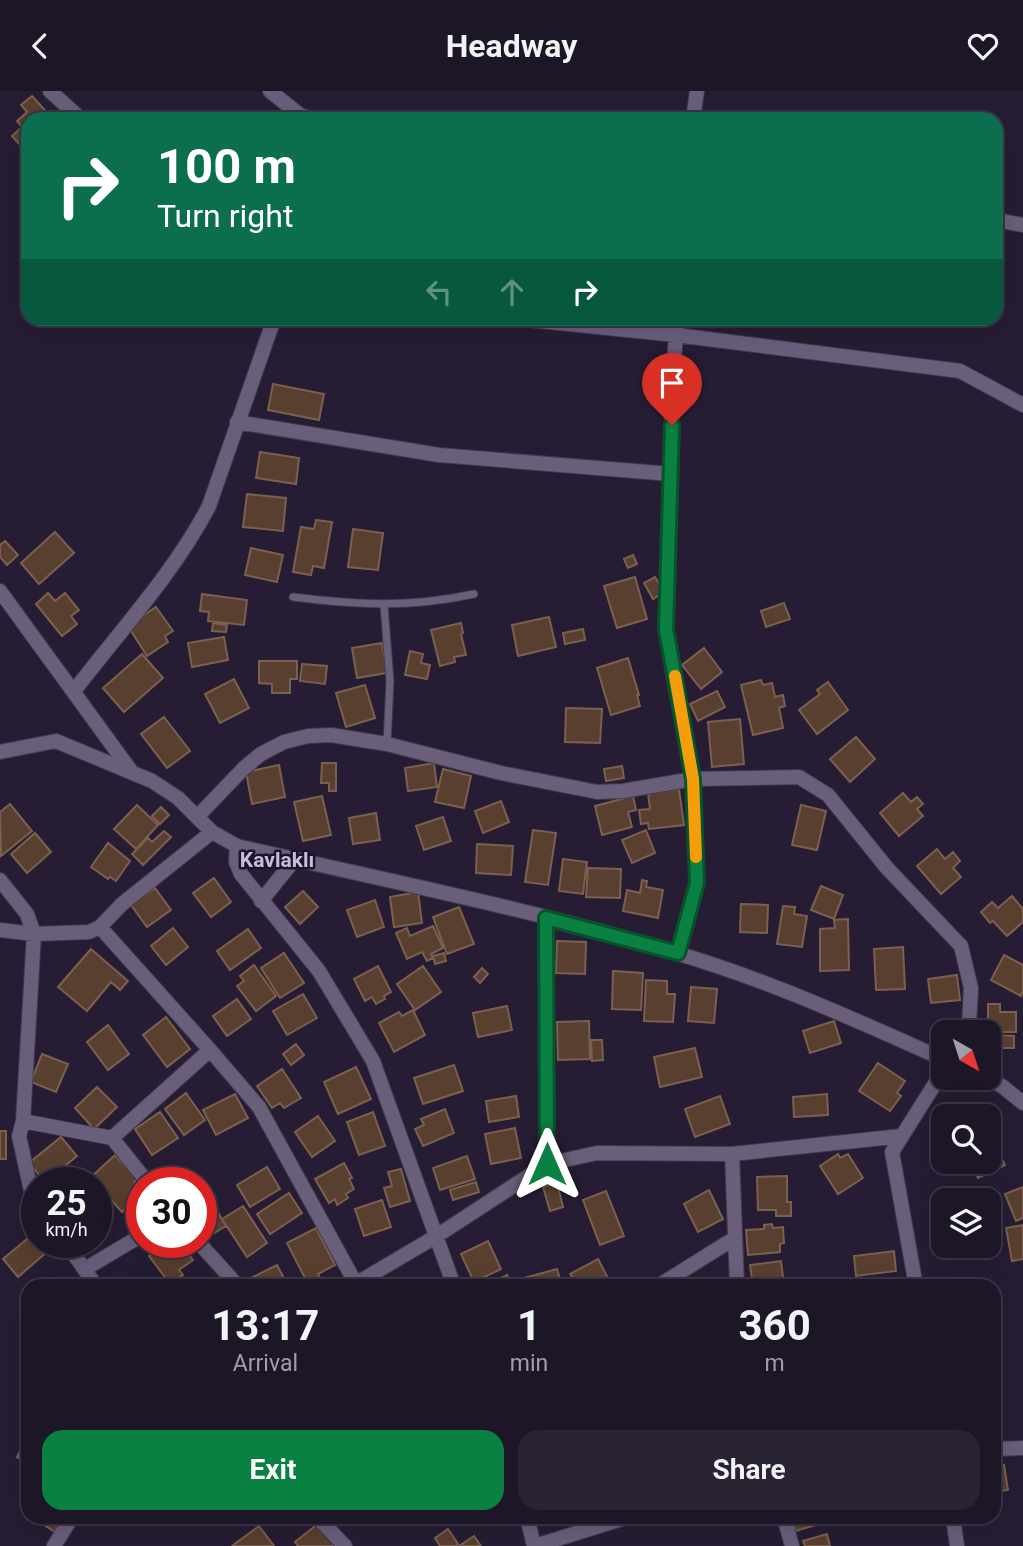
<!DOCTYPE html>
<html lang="en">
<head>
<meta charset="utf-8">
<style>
  :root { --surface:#1c1627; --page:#292333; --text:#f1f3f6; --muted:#a09fa7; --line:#3a3544; --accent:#0b8043 }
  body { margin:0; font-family:Roboto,sans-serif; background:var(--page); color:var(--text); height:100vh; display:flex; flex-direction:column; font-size:26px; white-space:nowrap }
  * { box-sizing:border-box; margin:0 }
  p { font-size:23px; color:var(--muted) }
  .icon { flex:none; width:38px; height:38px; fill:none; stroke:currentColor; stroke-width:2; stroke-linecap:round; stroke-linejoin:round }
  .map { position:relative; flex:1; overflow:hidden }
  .drawer { position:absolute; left:21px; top:1188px; width:980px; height:245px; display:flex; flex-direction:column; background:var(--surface); border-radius:21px; box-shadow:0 7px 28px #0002,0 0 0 2px var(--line) }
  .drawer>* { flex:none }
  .hud { position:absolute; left:21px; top:21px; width:982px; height:214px; border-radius:21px; box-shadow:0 7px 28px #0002,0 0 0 2px var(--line); background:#0b6e4f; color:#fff; overflow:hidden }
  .needle { width:46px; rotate:141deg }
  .controls { position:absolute; left:931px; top:929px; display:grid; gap:14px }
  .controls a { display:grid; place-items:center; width:70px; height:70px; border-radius:14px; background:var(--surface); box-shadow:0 7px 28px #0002,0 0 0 2px var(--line); font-size:35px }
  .speed { position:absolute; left:21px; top:1076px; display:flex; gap:14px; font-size:35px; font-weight:700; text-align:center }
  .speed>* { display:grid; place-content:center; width:91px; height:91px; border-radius:50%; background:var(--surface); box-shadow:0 7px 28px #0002,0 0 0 2px var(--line); line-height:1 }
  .speed small { font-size:18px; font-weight:400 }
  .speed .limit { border:10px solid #d22; background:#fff; color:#111 }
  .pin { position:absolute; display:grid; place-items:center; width:60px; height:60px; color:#fff; margin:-72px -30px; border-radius:50% 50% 50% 0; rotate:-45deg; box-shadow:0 0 7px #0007 }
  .pin .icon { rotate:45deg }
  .me { position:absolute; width:77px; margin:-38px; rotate:0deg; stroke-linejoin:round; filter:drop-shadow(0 0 5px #0008) }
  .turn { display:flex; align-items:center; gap:24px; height:147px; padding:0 21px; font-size:32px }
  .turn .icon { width:91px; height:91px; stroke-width:2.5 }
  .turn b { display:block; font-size:49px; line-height:60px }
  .lanes { display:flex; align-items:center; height:66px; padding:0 21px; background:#0003; justify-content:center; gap:35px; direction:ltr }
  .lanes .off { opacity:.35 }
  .eta { display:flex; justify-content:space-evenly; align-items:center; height:119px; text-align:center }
  .eta b { font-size:42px; font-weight:700; line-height:49px }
  .cta { display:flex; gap:14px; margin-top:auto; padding:14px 21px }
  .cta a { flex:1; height:80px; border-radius:21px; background:var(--accent); color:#fff; font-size:28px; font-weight:700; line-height:80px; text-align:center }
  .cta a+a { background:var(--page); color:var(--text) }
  header { display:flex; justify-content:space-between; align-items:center; height:91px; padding:0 21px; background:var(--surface); font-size:32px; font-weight:700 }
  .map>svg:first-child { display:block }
  .building { fill:#593f2f; stroke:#7c604f; stroke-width:2 }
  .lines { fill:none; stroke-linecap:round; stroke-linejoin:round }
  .service-casing { stroke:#433a4d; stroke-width:9 }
  .minor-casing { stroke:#433a4d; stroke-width:16 }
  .service { stroke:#6a5f7b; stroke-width:7 }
  .minor { stroke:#6a5f7b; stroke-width:14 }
  .route-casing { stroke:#07532c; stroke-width:18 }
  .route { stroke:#0b8043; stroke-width:12 }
  .slow { stroke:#f59e0b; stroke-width:12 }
  .labels { text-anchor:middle; stroke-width:5; stroke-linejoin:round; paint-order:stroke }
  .quarter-label { font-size:21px; font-weight:bold; fill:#c9bddc; stroke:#1d132a }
</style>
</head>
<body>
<header><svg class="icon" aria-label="back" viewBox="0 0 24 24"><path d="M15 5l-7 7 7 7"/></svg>Headway<svg class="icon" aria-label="heart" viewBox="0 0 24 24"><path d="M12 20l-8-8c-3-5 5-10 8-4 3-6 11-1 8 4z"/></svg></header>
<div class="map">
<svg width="1023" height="1455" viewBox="0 0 1023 1455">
  <rect width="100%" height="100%" fill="#261d34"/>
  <path class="building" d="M32 5 53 28H28V50L22 56 12 45 22 36 17 30 27 21 21 14Z
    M273 293 324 303 319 329 268 319Z
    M260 361 299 367 296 393 256 387Z
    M247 403 286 407 283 440 243 436Z
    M316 429 332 431 324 477 313 475 311 484 293 481 301 436 314 438Z
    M353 438 383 442 378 479 348 476Z
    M55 441 74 462 39 493 21 472Z
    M5 450 18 464 7 474 0 466V454Z
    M251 457 283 464 277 491 245 484Z
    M633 464 637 473 628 477 624 468Z
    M635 486 647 528 617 537 604 495Z
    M655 486 664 501 653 508 644 492Z
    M48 502 55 510 65 502 79 519 71 525 77 533 62 545 36 513Z
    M202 503 247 509 244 534 208 530 209 521 200 520Z
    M784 512 790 528 766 536 761 520Z
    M156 516 173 540 165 545 168 551 147 565 128 535Z
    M549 526 556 556 518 565 512 534Z
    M213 532 227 534 226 541 212 540Z
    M461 532 463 542 461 543 466 564 454 566 455 571 440 575 431 539Z
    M583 538 585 549 565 553 563 542Z
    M224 546 228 569 192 576 188 552Z
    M382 552 387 582 357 587 352 557Z
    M704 557 722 581 701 598 682 574Z
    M410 560 423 563 421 572 430 574 427 588 405 584Z
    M142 563 163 587 124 621 103 597Z
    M628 567 639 604H637L640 615 611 624 597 577Z
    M259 570H297V588H290V602H272V593L259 592Z
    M302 573 327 575 325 593 300 590Z
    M234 588 249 617 220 632 205 603Z
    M761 589 763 594 772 592 775 606 783 604 785 615 779 617 783 637 753 644 741 594Z
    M828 591 848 619 817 643 799 619 820 603 817 599Z
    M365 594 375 627 346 636 336 602Z
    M717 600 725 616 698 630 690 613Z
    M566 617 602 618 600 652 565 651Z
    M164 626 190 660 167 677 141 643Z
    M740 628 744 673 712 676 708 631Z
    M856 646 875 668 850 691 830 668Z
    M322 672H336V700H329V692H321Z
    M434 672 437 696 408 700 405 677Z
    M279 674 285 706 252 713 246 681Z
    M622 675 624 687 606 690 604 678Z
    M443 678 471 685 464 717 435 711Z
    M679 698 684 734 649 738 648 732 641 733 639 719 650 718 648 702Z
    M903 702 911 711 917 706 923 713 917 718 923 725 899 745 880 722Z
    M322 705 331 744 303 750 294 711Z
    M633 705 636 719 628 721 632 736 602 744 595 715Z
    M501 710 509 731 483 742 475 720Z
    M10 713 32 740 1 765 0 721Z
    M137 714 158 734 136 758 114 738Z
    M801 714 826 720 817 759 792 754Z
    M161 716 169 724 160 733 152 725Z
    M376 722 380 749 353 753 349 727Z
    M443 726 451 750 424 759 416 735Z
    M533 739 556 742 548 794 525 791Z
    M646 739 655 762 632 772 622 749Z
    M164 740 171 746 143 774 132 763 148 747 152 751Z
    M35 742 51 761 27 782 11 763Z
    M108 752 130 770 116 790 110 786 108 788 91 776Z
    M477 753 513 755 511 784 476 782Z
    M937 758 945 768 953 761 960 770 953 777 961 786 941 803 917 775Z
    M563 768 587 771 583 803 559 800Z
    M588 777 621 778 620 807 586 806Z
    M214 787 231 811 211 826 193 802Z
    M642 789 647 790 646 796 663 799 658 827 623 820 627 799 640 802Z
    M821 795 843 804 834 828 811 819Z
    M155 797 171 819 147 836 131 814Z
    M303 800 318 816 300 833 285 816Z
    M418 801 422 832 394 836 390 806Z
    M1012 805 1023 818V831L1007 845 993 830 990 832 981 821 992 811 998 817Z
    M375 809 384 836 357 846 347 819Z
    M741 813 768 814 767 842 740 841Z
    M783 815 795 816 794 823 807 825 802 856 777 853Z
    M459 816 474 853 447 863 433 826Z
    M848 828 849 879 820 880V838L835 837 834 829Z
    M433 835 443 857 431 863 433 867 427 870 422 861 407 868 396 842 407 837 410 845Z
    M173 837 188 856 166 874 151 855Z
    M248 838 261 857 230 879 217 860Z
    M557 850 586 851 585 883 556 882Z
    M903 856 905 898 876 899 874 858Z
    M91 858 128 890 120 899 111 891 87 920 58 896Z
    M284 862 304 892 280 907 261 877Z
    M444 862 446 870 435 873 433 865Z
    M1004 864 1023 874V900L1021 905 991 889Z
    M254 874 276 905 256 920 237 895 244 890 240 885Z
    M378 875 391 901 384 905 385 908 376 913 372 906 365 910 354 888Z
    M423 875 441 901 415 919 397 893Z
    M482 877 488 883 480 892 474 886Z
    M613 880 643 882 641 919 612 918Z
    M957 884 960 909 931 912 928 888Z
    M646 889 667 890V903H675L673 931 644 930Z
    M691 896 717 898 714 932 688 930Z
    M303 903 317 927 287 944 273 920Z
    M237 908 251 928 227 945 213 925Z
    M988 913H1000V921H1016V941H988Z
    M507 915 512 939 478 946 473 922Z
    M413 919 425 944 394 961 379 932 399 921 402 925Z
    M166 926 190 958 167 976 143 944Z
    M589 930 590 968 558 969 557 931Z
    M834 930 841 952 810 962 803 940Z
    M108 934 129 963 108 979 87 951Z
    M989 944 1014 945V957H989Z
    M591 949H602L603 969 592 970Z
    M296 953 304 964 291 974 283 963Z
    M695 957 702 986 660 996 654 966Z
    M42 963 68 973 56 1001 31 991Z
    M878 972 905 990 897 1002 901 1005 890 1020 859 1000Z
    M454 974 463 1000 423 1013 414 987Z
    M356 976 371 1008 338 1023 324 991Z
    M282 978 301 1007 284 1017 280 1012 272 1017 257 995Z
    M97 996 117 1016 94 1038 75 1017Z
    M186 1002 205 1029 184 1044 165 1018Z
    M235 1003 248 1027 216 1044 203 1019Z
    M827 1003 828 1024 794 1026 793 1006Z
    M516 1005 519 1026 489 1031 486 1010Z
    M720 1005 730 1033 695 1046 685 1018Z
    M445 1018 454 1042 423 1055 415 1038 424 1034 421 1028Z
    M160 1021 178 1047 152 1064 135 1038Z
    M373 1021 385 1055 359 1064 347 1031Z
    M318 1025 335 1050 312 1066 295 1041Z
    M515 1037 521 1067 491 1073 485 1043Z
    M0 1040H6V1068H0Z
    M61 1046 77 1065 45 1091 29 1072Z
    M992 1048 1005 1074 978 1087 970 1071H989V1050Z
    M838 1063 840 1067 848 1063 863 1087 838 1103 820 1075Z
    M115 1064 137 1088 134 1091 142 1100V1103L122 1121 91 1086Z
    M467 1065 475 1088 440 1099 433 1077Z
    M344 1072 352 1087 349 1088 354 1098 346 1103 348 1107 337 1114 335 1108 329 1112 315 1088Z
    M267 1076 280 1098 250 1116 237 1094Z
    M401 1078 410 1110 390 1116 384 1097 392 1095 388 1081Z
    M787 1085V1111H791V1125H776V1119H758L757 1086Z
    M476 1091 479 1101 453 1109 450 1099Z
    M557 1092 563 1116 550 1120 543 1096Z
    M1023 1096V1127L1016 1130 1005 1103Z
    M709 1099 723 1128 698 1141 684 1113Z
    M606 1100 624 1145 600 1154 583 1109Z
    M289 1102 302 1122 270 1143 257 1123Z
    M382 1109 391 1136 364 1145 355 1118Z
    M243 1115 267 1152 247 1166 222 1128Z
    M216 1118 226 1135 201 1150V1127Z
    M772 1133 773 1137 783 1136 784 1152 780 1153V1161L748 1164 746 1139 764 1138V1134Z
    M1023 1134V1168L1012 1170 1006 1137Z
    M316 1137 335 1174 318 1183 321 1189 309 1195 287 1152Z
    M33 1143 37 1152H39L47 1161 18 1186 3 1168Z
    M488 1150 501 1178 474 1191 461 1163Z
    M167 1152H180L193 1169 179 1179 183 1184 170 1193 149 1165Z
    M894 1160 896 1180 856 1185 854 1165Z
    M598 1168 610 1191 601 1195H577L570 1183Z
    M781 1170 784 1194 753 1195 750 1174Z
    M277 1174 288 1195H253L249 1188Z
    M557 1178 562 1195H526L524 1187Z
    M507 1184 513 1195H485Z
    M997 1265 1000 1292H994V1266Z
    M994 1306 998 1335H994Z
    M27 1347 28 1348V1372L17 1366Z
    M1004 1374 1008 1399 994 1401V1376Z
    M32 1426H63L55 1441Z
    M792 1426H820L822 1432 796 1440Z
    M319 1432 337 1455H298L295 1451Z
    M259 1435 274 1455H232Z
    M448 1438 458 1453 455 1455H440L435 1447Z
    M827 1443 830 1455H805L803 1450Z
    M474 1445 481 1455H459Z"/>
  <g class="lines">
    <g class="service-casing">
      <path id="service" d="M293 506C358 514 409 517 474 503
        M384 514 390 590 387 653"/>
    </g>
    <g class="minor-casing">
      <path id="minor" d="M50 0 81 28
        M270 0 300 24 312 28
        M693 28 697 0
        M996 129 1023 134
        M520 228 676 244 960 280 1023 314
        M677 228 673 285 666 538 693 688 697 792 678 862
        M237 331 439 364 671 383
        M0 500 131 680
        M74 600C120 540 174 482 209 415L274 228
        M0 661 56 650 152 690 178 707 212 741 237 755C383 789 532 818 676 862 768 889 856 929 943 968
        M197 726 244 677 261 663 284 651 308 645 331 644 387 653 501 682 597 701 623 700 693 688 799 686 828 704 887 777 961 855 971 897 969 935 965 942
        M237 755 236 771 241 783 319 880 373 970 454 1195
        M0 789 27 823 34 843 23 1030 19 1045 32 1104 37 1111
        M261 810 295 768
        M546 827 547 1073
        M100 836 210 959 112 1047
        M0 839 34 843 89 841 100 836 122 813 212 741
        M210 959 259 1016 356 1193
        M985 987 1002 995 1023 1012
        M23 1030 112 1047 148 1092
        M732 1063 737 1195
        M66 1152 96 1195
        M199 1152 238 1195
        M85 1178 142 1144
        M352 1195 435 1146 547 1073 597 1062 732 1063 902 1045
        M658 1195 735 1147
        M916 1195 892 1061 943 980
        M994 1358 1023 1357
        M317 1426 345 1455
        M527 1426 534 1455
        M784 1426 792 1455
        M953 1426 957 1455
        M54 1455 72 1426
        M535 1455 628 1426"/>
    </g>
    <use href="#service" class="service"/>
    <use href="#minor" class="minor"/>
  </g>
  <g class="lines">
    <g class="route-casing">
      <path id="route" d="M547 1073 546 827 678 862 697 792 693 688 666 538 672 334"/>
    </g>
    <use href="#route" class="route"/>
    <path class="slow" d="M675 585 693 688 696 766"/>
  </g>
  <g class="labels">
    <g class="quarter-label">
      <text x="277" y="776">Kavlaklı</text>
    </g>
  </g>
</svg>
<div class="controls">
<a><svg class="needle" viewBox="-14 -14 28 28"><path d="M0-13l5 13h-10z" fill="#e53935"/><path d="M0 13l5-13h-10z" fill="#a09fa7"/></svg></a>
<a><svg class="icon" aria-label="search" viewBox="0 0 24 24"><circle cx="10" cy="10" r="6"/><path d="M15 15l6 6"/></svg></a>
<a><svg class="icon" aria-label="layers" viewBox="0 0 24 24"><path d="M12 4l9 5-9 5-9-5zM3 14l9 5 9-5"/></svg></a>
</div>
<div class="speed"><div>25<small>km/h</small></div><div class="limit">30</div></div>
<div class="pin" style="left:672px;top:334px;background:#d93025"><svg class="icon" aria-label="arrive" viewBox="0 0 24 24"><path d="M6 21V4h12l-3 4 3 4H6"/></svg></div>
<svg class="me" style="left:547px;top:1073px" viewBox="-20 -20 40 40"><path d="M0-17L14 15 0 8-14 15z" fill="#0b8043" stroke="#fff" stroke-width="4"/></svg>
<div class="hud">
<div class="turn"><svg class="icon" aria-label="right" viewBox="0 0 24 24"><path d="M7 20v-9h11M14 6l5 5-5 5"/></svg><div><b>100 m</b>Turn right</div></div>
<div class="lanes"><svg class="icon off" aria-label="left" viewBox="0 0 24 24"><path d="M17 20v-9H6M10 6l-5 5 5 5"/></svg><svg class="icon off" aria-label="ahead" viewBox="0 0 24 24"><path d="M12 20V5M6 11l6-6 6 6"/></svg><svg class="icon" aria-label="right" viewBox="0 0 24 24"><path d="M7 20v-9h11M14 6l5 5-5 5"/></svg></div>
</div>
<section class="drawer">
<div class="eta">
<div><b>13:17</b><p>Arrival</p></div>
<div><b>1</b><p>min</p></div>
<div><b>360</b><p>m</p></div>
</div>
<div class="cta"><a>Exit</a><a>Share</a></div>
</section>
</div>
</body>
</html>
